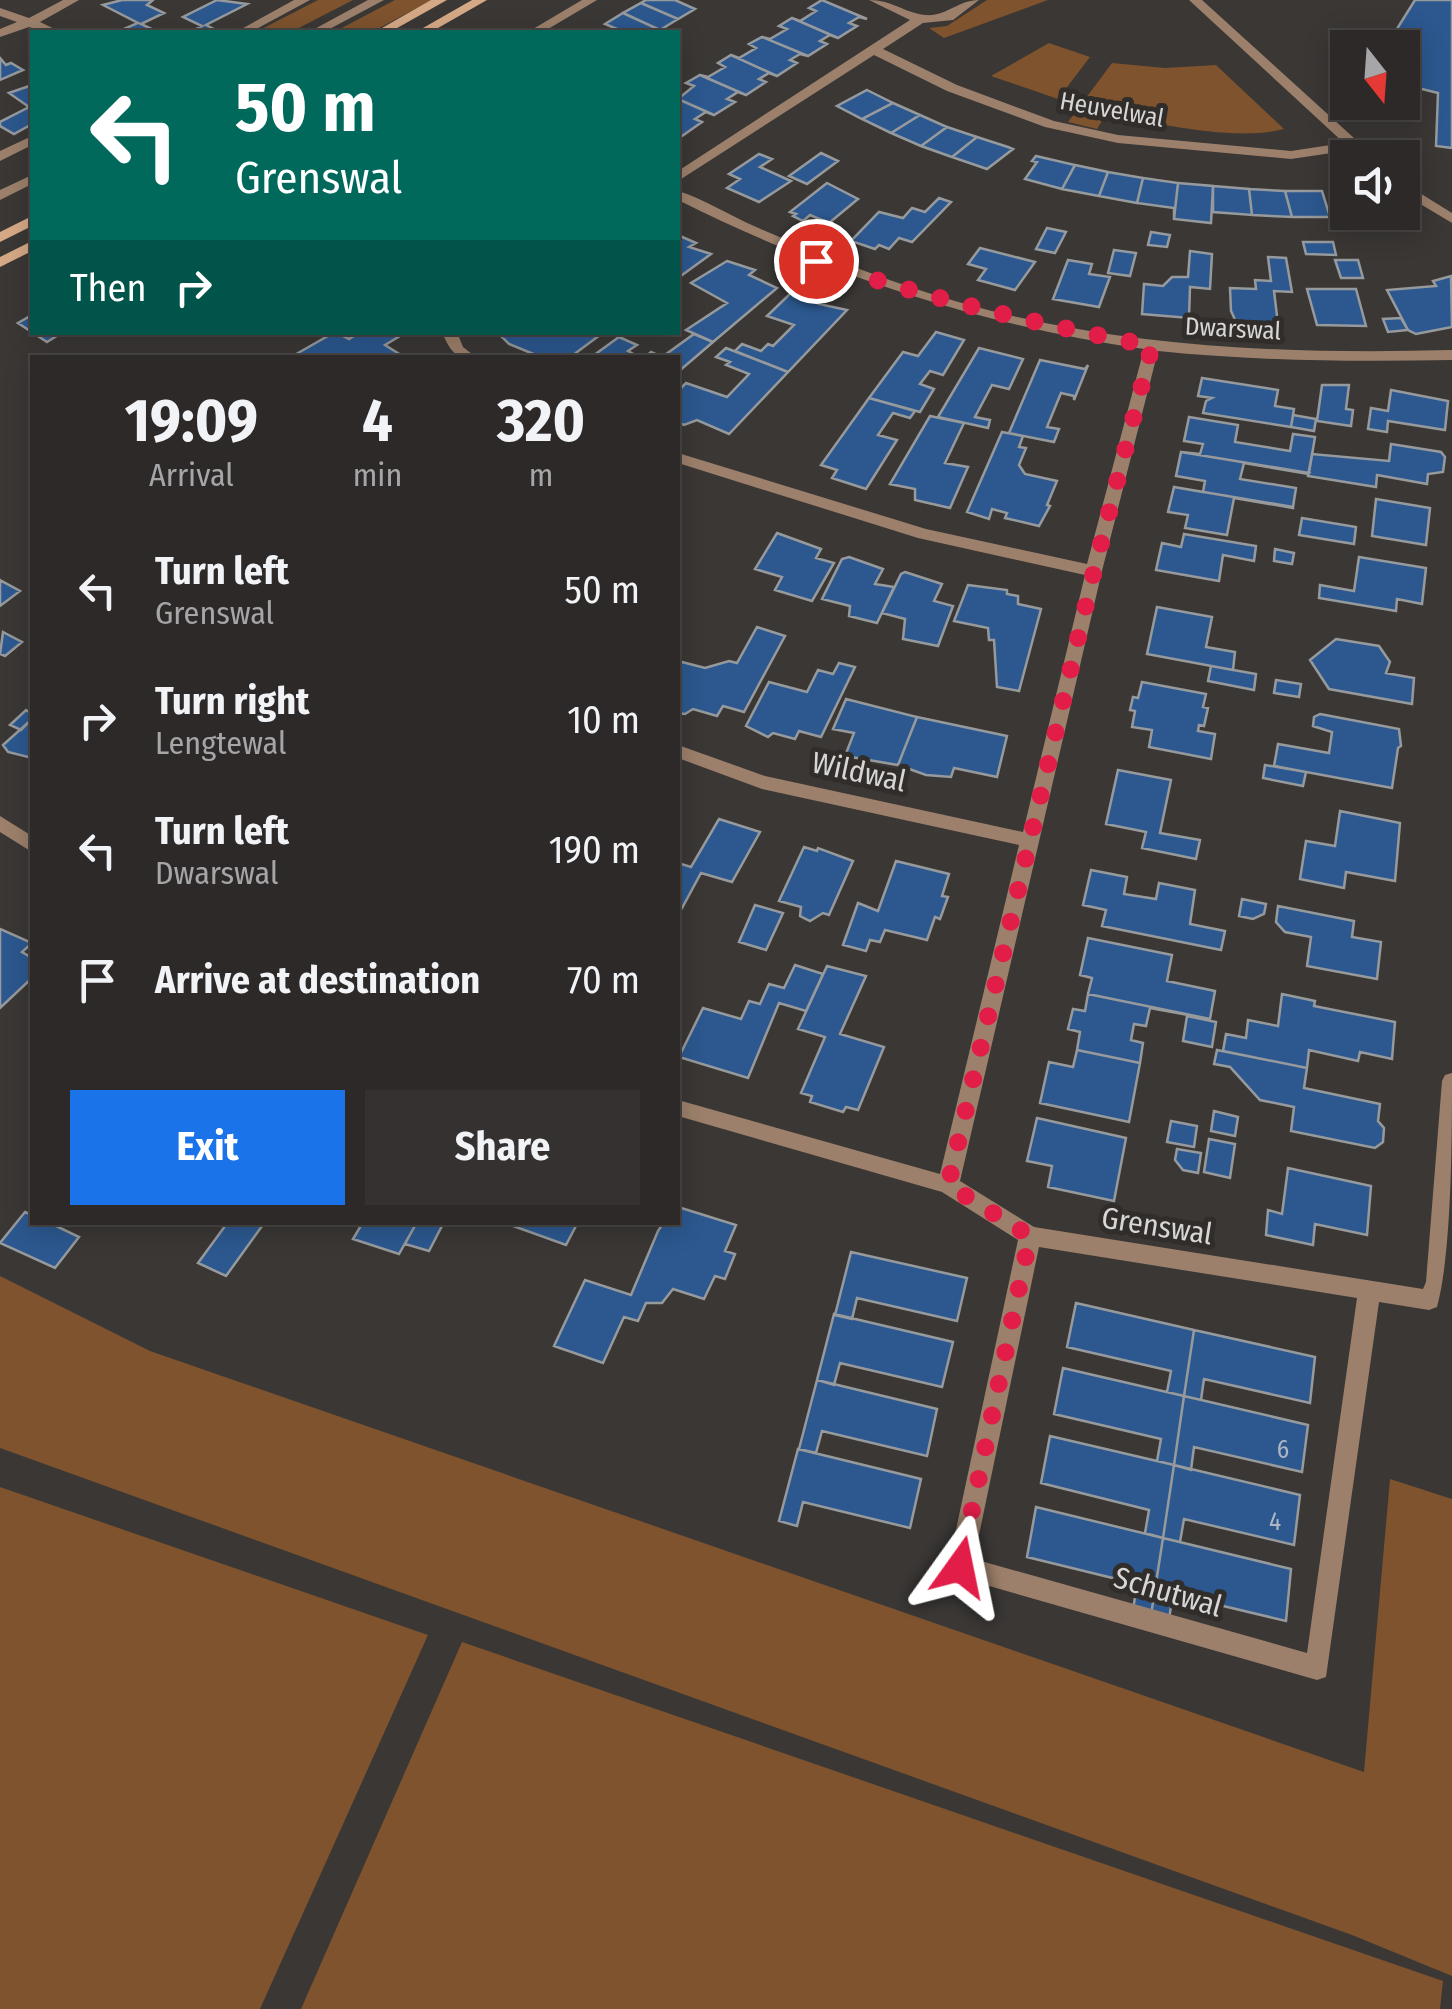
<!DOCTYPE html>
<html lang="en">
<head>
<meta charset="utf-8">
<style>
  :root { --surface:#2c2928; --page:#343130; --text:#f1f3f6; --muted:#a6a6a8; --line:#484545; --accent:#1a73e8 }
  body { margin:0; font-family:"Fira Sans Condensed",sans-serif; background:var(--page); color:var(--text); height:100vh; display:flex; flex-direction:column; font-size:38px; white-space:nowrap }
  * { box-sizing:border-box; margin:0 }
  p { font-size:32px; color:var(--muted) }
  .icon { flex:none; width:55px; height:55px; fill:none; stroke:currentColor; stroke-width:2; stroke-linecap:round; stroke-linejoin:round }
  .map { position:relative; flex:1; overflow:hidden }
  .drawer { position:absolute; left:30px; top:355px; width:650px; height:870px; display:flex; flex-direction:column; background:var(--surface); border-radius:0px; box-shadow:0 5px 25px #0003,0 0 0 2px var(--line) }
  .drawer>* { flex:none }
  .top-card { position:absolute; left:30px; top:30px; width:650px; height:305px; border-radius:0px; box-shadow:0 5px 25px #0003,0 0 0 2px var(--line); background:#00695c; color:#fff; overflow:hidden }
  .needle { width:65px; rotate:163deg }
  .controls { position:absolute; left:1330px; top:30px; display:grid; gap:20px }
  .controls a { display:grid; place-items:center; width:90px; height:90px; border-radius:0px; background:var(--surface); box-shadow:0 5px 25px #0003,0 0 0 2px var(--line); font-size:50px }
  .pin { position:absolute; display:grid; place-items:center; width:85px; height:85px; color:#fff; margin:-42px; border:5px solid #fff; border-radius:50%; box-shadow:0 2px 10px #0007 }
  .me { position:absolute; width:110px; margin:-55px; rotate:12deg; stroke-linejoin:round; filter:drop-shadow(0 0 8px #0008) }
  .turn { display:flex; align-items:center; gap:35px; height:210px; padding:0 40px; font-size:45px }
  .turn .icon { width:130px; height:130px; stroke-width:2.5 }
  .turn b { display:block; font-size:70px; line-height:85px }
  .then { display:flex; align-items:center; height:95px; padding:0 40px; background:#0003; gap:20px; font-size:38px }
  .eta { display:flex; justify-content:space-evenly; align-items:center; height:170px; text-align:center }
  .eta b { font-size:60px; font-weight:700; line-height:70px }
  .button { display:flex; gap:20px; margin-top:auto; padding:20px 40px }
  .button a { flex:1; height:115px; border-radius:0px; background:var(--accent); color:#fff; font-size:40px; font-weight:700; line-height:115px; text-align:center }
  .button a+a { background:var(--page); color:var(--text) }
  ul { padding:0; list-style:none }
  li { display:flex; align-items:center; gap:30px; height:130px; padding:0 40px }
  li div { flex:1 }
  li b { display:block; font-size:38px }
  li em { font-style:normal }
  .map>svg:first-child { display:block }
  .green { fill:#7e532e }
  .building { fill:#2c588f; stroke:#979a9c; stroke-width:2.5 }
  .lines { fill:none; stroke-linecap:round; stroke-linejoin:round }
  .lane { fill:#9c806b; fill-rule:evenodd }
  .street { fill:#9c806b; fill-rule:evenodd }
  .secondary { fill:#d5a986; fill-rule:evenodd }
  .route { stroke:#e11d48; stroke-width:18; stroke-dasharray:0 32.4 }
  .labels { text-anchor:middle; stroke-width:10; stroke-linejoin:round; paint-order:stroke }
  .far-street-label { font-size:25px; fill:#d8d6d5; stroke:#302d2b }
  .number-label { font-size:25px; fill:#adb6c4 }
  .street-label { font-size:30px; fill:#d8d6d5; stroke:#302d2b }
</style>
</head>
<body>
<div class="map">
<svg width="1452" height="2009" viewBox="0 0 1452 2009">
  <rect width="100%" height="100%" fill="#3a3735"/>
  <path class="green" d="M318 0H353L291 32H256Z
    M395 0H432L372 32H334Z
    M987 0H1048L944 38 929 28 947 26Z
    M1049 43 1090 57 1058 99 991 76Z
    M1112 63 1165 68 1216 65 1284 129C1233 142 1158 123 1106 114L1097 129 1068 122Z
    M0 1276 150 1351 1364 1772 1390 1479 1452 1499V1976L1352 1935 0 1448Z
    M0 1487 428 1635 260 2009H0Z
    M462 1642 1443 1981 1440 2009H301Z"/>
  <path class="building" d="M122 0H153L147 5 164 13 141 24 158 32H134L126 28 138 23 103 5Z
    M217 0 247 4 206 25 216 30 190 32 202 26 183 17Z
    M646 0H675L695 9 678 19 641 3Z
    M822 0 867 19 859 17 849 23 857 26 838 38 792 18 800 21 816 11 809 8Z
    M1415 0H1452V148L1436 146 1438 93 1402 84V48H1385Z
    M641 3 678 19 660 30 623 13Z
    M623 13 660 30 624 32 605 24Z
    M792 18 838 38 830 35 820 41 827 44 808 56 762 37 770 39 787 29 779 26Z
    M762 37 808 56 800 54 790 60 797 63 777 76 731 55 739 58 756 48 749 44Z
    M731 55 777 76 769 73 759 79 766 82 746 95 700 75 708 77 725 67 718 63Z
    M0 58 6 65 11 63 23 70 0 80Z
    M700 75 746 95 738 92 727 99 735 102 714 115 678 99 694 86 686 83Z
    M32 85V124L14 134 0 126V122L29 107 9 93Z
    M867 90 893 103 862 119 837 106Z
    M678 99 714 115 706 112 695 119 702 122 682 136 678 134Z
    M893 103 920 115 891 133 862 119Z
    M920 115 947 127 921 146 891 133Z
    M947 127 977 137 952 157 921 146Z
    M977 137 1008 147 1013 149 987 169 952 157Z
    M821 153 838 161 807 184 789 176Z
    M759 154 772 159 760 167 791 181 759 202 727 188 740 179 729 174Z
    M1036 156 1075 165 1062 189 1025 179 1037 162 1032 161Z
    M1075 165 1108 172 1099 196 1062 189Z
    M1108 172 1143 178 1137 203 1099 196Z
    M1143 178 1178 183 1174 219V208L1137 203Z
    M827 183 858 199 829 223 810 215 803 221 793 216 796 214 790 212Z
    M1178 183 1213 186 1211 223 1174 219Z
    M1213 186 1249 189 1252 215 1213 212Z
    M1249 189 1285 191 1292 217 1252 215Z
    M1285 191H1322L1330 217H1292Z
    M939 198 951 202 912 242 899 238 889 249 879 245 875 249 851 241 879 212 903 218 912 208 925 212Z
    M1047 228 1066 232 1055 253 1036 249Z
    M678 230 680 236 696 243 689 247 711 254 678 278Z
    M1151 232 1170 235 1167 247 1148 245Z
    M1303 242H1333L1336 255 1306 254Z
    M980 248 1035 262 1015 290 978 280 986 269 968 264Z
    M1114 250 1136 253 1130 276 1108 273Z
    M1190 251 1212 254 1210 289 1190 287 1189 318 1142 314 1144 284 1163 286 1172 277H1188Z
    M1268 257 1286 258 1292 292 1274 291 1278 324 1238 326 1231 311 1230 288 1256 289 1255 280 1271 281Z
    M1068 260 1092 264 1089 274 1110 277 1099 307 1053 299Z
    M1335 260H1358L1363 278H1341Z
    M727 261 755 270 749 275 777 288 713 342 686 330 727 303 691 283Z
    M1451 276 1452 327 1416 334 1408 330 1387 290 1436 286 1433 281Z
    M795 289 815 293 823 299 819 304 847 310 788 372 735 351 742 344 761 351 768 344 773 346 794 325 767 316Z
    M1307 289H1356L1366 326 1317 325Z
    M32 315V332H63L47 342 18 323Z
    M1401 318 1408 330 1388 332 1383 319Z
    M335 332 349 339 360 332H394L400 336 385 345 401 355 291 357Z
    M509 332H604L569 358H543L509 344 502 337Z
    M936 332 964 340 943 375 930 371 920 384 934 389 920 412 869 398 903 352 918 356Z
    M694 334 713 342 678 372V358H644L651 352 662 357Z
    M619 337 637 345 628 351 641 358H590Z
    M726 348 788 372 729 434 697 420 684 425 678 422V391L686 383 727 397 749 374 726 365 730 362 716 357Z
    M979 348 1023 359 1009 389 992 385 975 417 990 420 988 428 938 417Z
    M1040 360 1085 369 1088 365 1074 400V396L1061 393 1047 427 1059 429 1054 442 1009 433Z
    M1202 378 1278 390 1275 406 1294 409 1291 427 1203 413 1206 401 1212 398 1198 396Z
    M1322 385H1349L1346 409 1353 410 1351 426 1317 421Z
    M1391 390 1448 401 1445 430 1388 421 1387 432 1368 429 1371 408 1388 411Z
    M869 398 915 411 910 418 893 413 878 435 897 440 866 489 832 478 837 470 821 465Z
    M1293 415 1316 419 1314 431 1291 427Z
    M930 416 964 423 945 463 968 467 950 508 915 500V489L890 484Z
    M1189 417 1238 425 1235 442 1290 451 1293 434 1315 437 1309 473 1181 452 1200 454 1203 444 1184 441Z
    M1002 432 1023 436 1019 447 1026 448 1019 465 1025 474 1057 481 1047 505 1050 506 1039 526 1005 518 1007 513 992 509 989 519 967 512Z
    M1391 444 1441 452 1445 457 1443 472 1428 474 1427 484 1377 475 1376 487 1308 476 1312 454 1389 461Z
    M1181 452 1309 473 1308 474 1244 463 1240 479 1296 488 1293 507 1174 487 1203 492 1205 481 1176 476Z
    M1174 487 1293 507V508L1234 498 1227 535 1185 528 1188 515 1168 512Z
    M1376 499 1430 508 1426 545 1372 536Z
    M1302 518 1356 527 1354 544 1299 535Z
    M777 533 821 549 816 558 834 563 812 601 775 590 782 577 755 569Z
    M1184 534 1256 546 1254 561 1223 555 1219 581 1156 570 1162 543 1181 547Z
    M1275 549 1294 553 1292 564 1274 561Z
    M849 557 883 569 875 584 894 587 877 623 849 616 850 606 822 599 842 559Z
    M1359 557 1426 568 1422 604 1397 599 1396 611 1319 598 1320 585 1354 591Z
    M905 572 942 584 934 601 953 606 938 646 903 639 905 619 882 613 901 574Z
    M0 580 20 591 0 606Z
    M968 585 1007 590V594L1018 596V604L1041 609 1019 691 997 687 994 640H989L988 628 954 621Z
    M1157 607 1212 617 1206 647 1235 652 1233 670 1147 654Z
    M757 627 785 636 744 712 723 706 717 716 693 709 685 714 678 713V669L682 662 705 668 729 661 737 663Z
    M3 632 22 642 5 656 0 654Z
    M1336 639 1379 646 1390 662 1386 673 1414 678 1412 704 1329 689 1310 660Z
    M839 663 855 667 821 737 799 731 795 739 773 733 768 737 746 726 769 682 807 692 818 670 833 674Z
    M1211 666 1256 674 1254 690 1208 681Z
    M1276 680 1301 684 1299 697 1274 693Z
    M1142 682 1206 694 1203 707 1208 708 1204 726 1199 725 1198 731 1215 734 1211 759 1149 747 1152 730 1132 727 1135 711 1130 710 1133 697 1138 698Z
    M846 699 917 717 898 765 845 756 854 733 833 729Z
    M26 710 32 714V719L21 730 10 725Z
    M1320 714 1399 729 1401 746 1398 748 1392 788 1274 766 1278 744 1329 753 1332 732 1313 726 1314 717Z
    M917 717 1007 736 997 777 954 768 951 777 926 775 898 765Z
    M32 719V758L8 752 3 745Z
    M1265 765 1306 772 1303 786 1263 778Z
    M1118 770 1171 780 1160 833 1200 840 1196 859 1142 848 1146 832 1106 824Z
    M1340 811 1400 823 1395 881 1346 872 1344 888 1300 879 1306 841 1335 846Z
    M719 819 760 832 732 882 701 873 682 908 678 906V863L691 867Z
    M804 847 817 851 818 848 853 861 829 915 823 913 810 921 800 916 801 907 779 901Z
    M896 861 949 874 942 896 948 897 940 919 935 917 927 940 885 930 880 942 870 940 866 951 843 945 858 903 878 911Z
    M1091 870 1127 877 1124 894 1156 899 1159 883 1195 890 1190 924 1225 931 1221 950 1102 926 1106 910 1083 905Z
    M1242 899 1266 904 1264 914 1253 919 1239 916Z
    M755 905 783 913 766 950 739 942Z
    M1278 906 1354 921 1352 937 1381 942 1377 979 1307 966 1311 937 1285 932 1276 922Z
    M0 929 32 943 22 952 32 958V978L0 1008Z
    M1088 938 1172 955 1167 981 1215 991 1210 1019 1088 994 1092 978 1080 975Z
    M795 965 823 974 806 1011 779 1003 748 1078 679 1057 703 1008 741 1019 749 1001 760 1004 769 984 784 988Z
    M827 966 866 976 840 1034 884 1047 858 1110 846 1107 843 1112 810 1102 812 1096 801 1093 825 1037 798 1029Z
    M1088 994 1210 1019 1150 1008 1146 1026 1134 1024 1131 1040 1143 1043 1140 1063 1077 1050 1080 1032 1068 1029 1073 1009 1085 1011Z
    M1282 994 1315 1001 1314 1006 1395 1022 1392 1059 1360 1052 1358 1061 1309 1050 1307 1068 1223 1051 1226 1034 1246 1038 1248 1020 1278 1026Z
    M1187 1016 1216 1022 1212 1047 1183 1041Z
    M1077 1050 1140 1063 1129 1122 1040 1103 1049 1062 1073 1067Z
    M1217 1050 1307 1068 1304 1088 1380 1104 1378 1121 1384 1128 1383 1142 1375 1148 1291 1131 1294 1107 1260 1100 1230 1067 1214 1064Z
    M1214 1111 1238 1117 1235 1136 1211 1131Z
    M1037 1118 1126 1138 1114 1201 1048 1187 1052 1166 1027 1161Z
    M1171 1121 1197 1126 1194 1147 1167 1142Z
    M1209 1139 1235 1144 1230 1178 1204 1172Z
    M1177 1149 1201 1153 1198 1173 1183 1170 1175 1160Z
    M1288 1168 1371 1186 1367 1235 1315 1224 1313 1245 1266 1235 1268 1210 1282 1214Z
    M678 1207 736 1225 725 1251 735 1254 725 1279 715 1276 704 1299 673 1289 662 1303H646L638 1321 624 1317 603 1363 554 1346 585 1280 631 1295 658 1231 664 1222H678Z
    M25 1212 32 1215V1222H48L79 1237 55 1268 0 1243Z
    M228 1222H265L226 1276 198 1263Z
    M363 1222H417L399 1254 353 1239Z
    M417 1222H444L429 1251 405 1244Z
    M502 1222H578L566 1245Z
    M851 1252 967 1278 957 1321 857 1298 852 1319 835 1315Z
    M1076 1303 1194 1330 1184 1396 1167 1392 1171 1371 1067 1347Z
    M834 1314 953 1342 942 1387 840 1363 834 1385 817 1380Z
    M1194 1330 1315 1357 1310 1403 1204 1379 1201 1400 1184 1396Z
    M1063 1368 1184 1396 1174 1465 1157 1461 1161 1439 1054 1414Z
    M817 1380 937 1409 927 1456 822 1431 816 1453 799 1449Z
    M1184 1396 1308 1425 1302 1472 1194 1447 1191 1470 1174 1465Z
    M1050 1436 1174 1465 1163 1538 1145 1533 1149 1510 1041 1483Z
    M798 1449 921 1479 910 1528 803 1502 797 1526 779 1521Z
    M1174 1465 1300 1495 1294 1545 1184 1519 1180 1542 1163 1538Z
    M1036 1507 1163 1538 1151 1615 1133 1610 1137 1584 1027 1557Z
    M1163 1538 1291 1569 1286 1621 1173 1594 1169 1619 1151 1615Z"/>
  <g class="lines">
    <path class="lane" d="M368 0H384L324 32H309Z
      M32 175V184L0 200V190Z"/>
    <path class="street" d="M63 0H79L40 22 61 32H44L29 27 0 37V29L17 22 0 16V8L29 18Z
      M294 0H310L251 32H236Z
      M582 0H597L543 32H528Z
      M869 0C892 0 905 13 925 15 946 17 958 0 979 0L953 20 923 23 883 49 957 85 1054 121 1118 135 1291 151 1344 143 1189 0H1202L1376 158H1360L1352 150 1291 159 1118 143 1045 127 947 91 874 55 678 181V171L910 20Z
      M32 136V145L0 161V151Z
      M1402 182 1452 213V223L1402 193Z
      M678 191C704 199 729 215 754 226 805 249 857 269 910 287 1085 346 1269 355 1452 350V360C1354 362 1256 361 1158 351L1102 571 960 1181 1034 1227 1423 1289 1426 1282 1442 1081 1445 1075 1452 1073C1452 1136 1452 1252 1437 1307L1429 1310 1379 1302 1326 1677 1317 1680 951 1575 948 1567 1018 1240 942 1192 678 1116V1100L940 1174 1019 845 762 789 678 758V745L765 776 1023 832 1085 575 918 538 678 463V453L926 529 1087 564 1144 349C979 325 826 274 678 200ZM1039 1247 1357 1298 1307 1653 974 1559Z
      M442 332H457L463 347 477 358C455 358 451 353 442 332Z
      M0 816 32 836V852L0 832Z"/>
    <path class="secondary" d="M431 0H447L390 32H375Z
      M472 0H487L431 32H416Z
      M32 216V226L0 242V232Z
      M32 241V251L0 267V257Z"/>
  </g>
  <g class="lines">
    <path class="route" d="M816 261C927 298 1038 324 1152 346L1094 571 948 1185 1030 1236 960 1567"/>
  </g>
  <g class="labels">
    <g class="far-street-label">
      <text transform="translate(1112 109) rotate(10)" y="9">Heuvelwal</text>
      <text transform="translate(1233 328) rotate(3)" y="9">Dwarswal</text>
    </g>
    <g class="number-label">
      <text x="1283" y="1458">6</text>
      <text x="1275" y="1530">4</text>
    </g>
    <g class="street-label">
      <text transform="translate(859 772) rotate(12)" y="10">Wildwal</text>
      <text transform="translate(1157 1226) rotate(9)" y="10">Grenswal</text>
      <text transform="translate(1168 1592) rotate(16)" y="10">Schutwal</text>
    </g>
  </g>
</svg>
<div class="controls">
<a><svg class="needle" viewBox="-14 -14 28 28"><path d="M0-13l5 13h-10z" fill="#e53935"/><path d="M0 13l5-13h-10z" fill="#a6a6a8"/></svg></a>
<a><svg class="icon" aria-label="sound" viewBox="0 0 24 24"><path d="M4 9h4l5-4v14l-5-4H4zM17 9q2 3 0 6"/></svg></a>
</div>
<div class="pin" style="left:816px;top:261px;background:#d93025"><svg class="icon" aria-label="arrive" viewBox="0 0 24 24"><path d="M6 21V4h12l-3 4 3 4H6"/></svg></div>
<svg class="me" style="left:960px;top:1567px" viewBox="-20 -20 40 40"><path d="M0-17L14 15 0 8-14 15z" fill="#e11d48" stroke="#fff" stroke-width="4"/></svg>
<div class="top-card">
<div class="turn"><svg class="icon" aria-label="left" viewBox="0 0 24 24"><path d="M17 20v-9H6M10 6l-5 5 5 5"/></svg><div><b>50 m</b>Grenswal</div></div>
<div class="then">Then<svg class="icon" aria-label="right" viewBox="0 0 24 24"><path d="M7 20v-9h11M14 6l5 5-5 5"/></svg></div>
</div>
<section class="drawer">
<div class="eta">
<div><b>19:09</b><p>Arrival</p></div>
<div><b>4</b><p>min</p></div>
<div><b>320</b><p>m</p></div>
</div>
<ul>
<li><svg class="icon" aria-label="left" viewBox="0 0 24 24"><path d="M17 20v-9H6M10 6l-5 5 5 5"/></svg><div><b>Turn left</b><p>Grenswal</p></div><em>50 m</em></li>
<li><svg class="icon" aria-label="right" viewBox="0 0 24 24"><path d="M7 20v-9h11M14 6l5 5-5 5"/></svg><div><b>Turn right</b><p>Lengtewal</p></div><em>10 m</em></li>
<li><svg class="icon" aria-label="left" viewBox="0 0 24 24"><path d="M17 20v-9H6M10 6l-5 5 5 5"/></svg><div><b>Turn left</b><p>Dwarswal</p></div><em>190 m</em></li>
<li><svg class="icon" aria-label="arrive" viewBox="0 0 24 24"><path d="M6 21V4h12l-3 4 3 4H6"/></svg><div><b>Arrive at destination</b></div><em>70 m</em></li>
</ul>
<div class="button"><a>Exit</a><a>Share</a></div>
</section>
</div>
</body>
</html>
